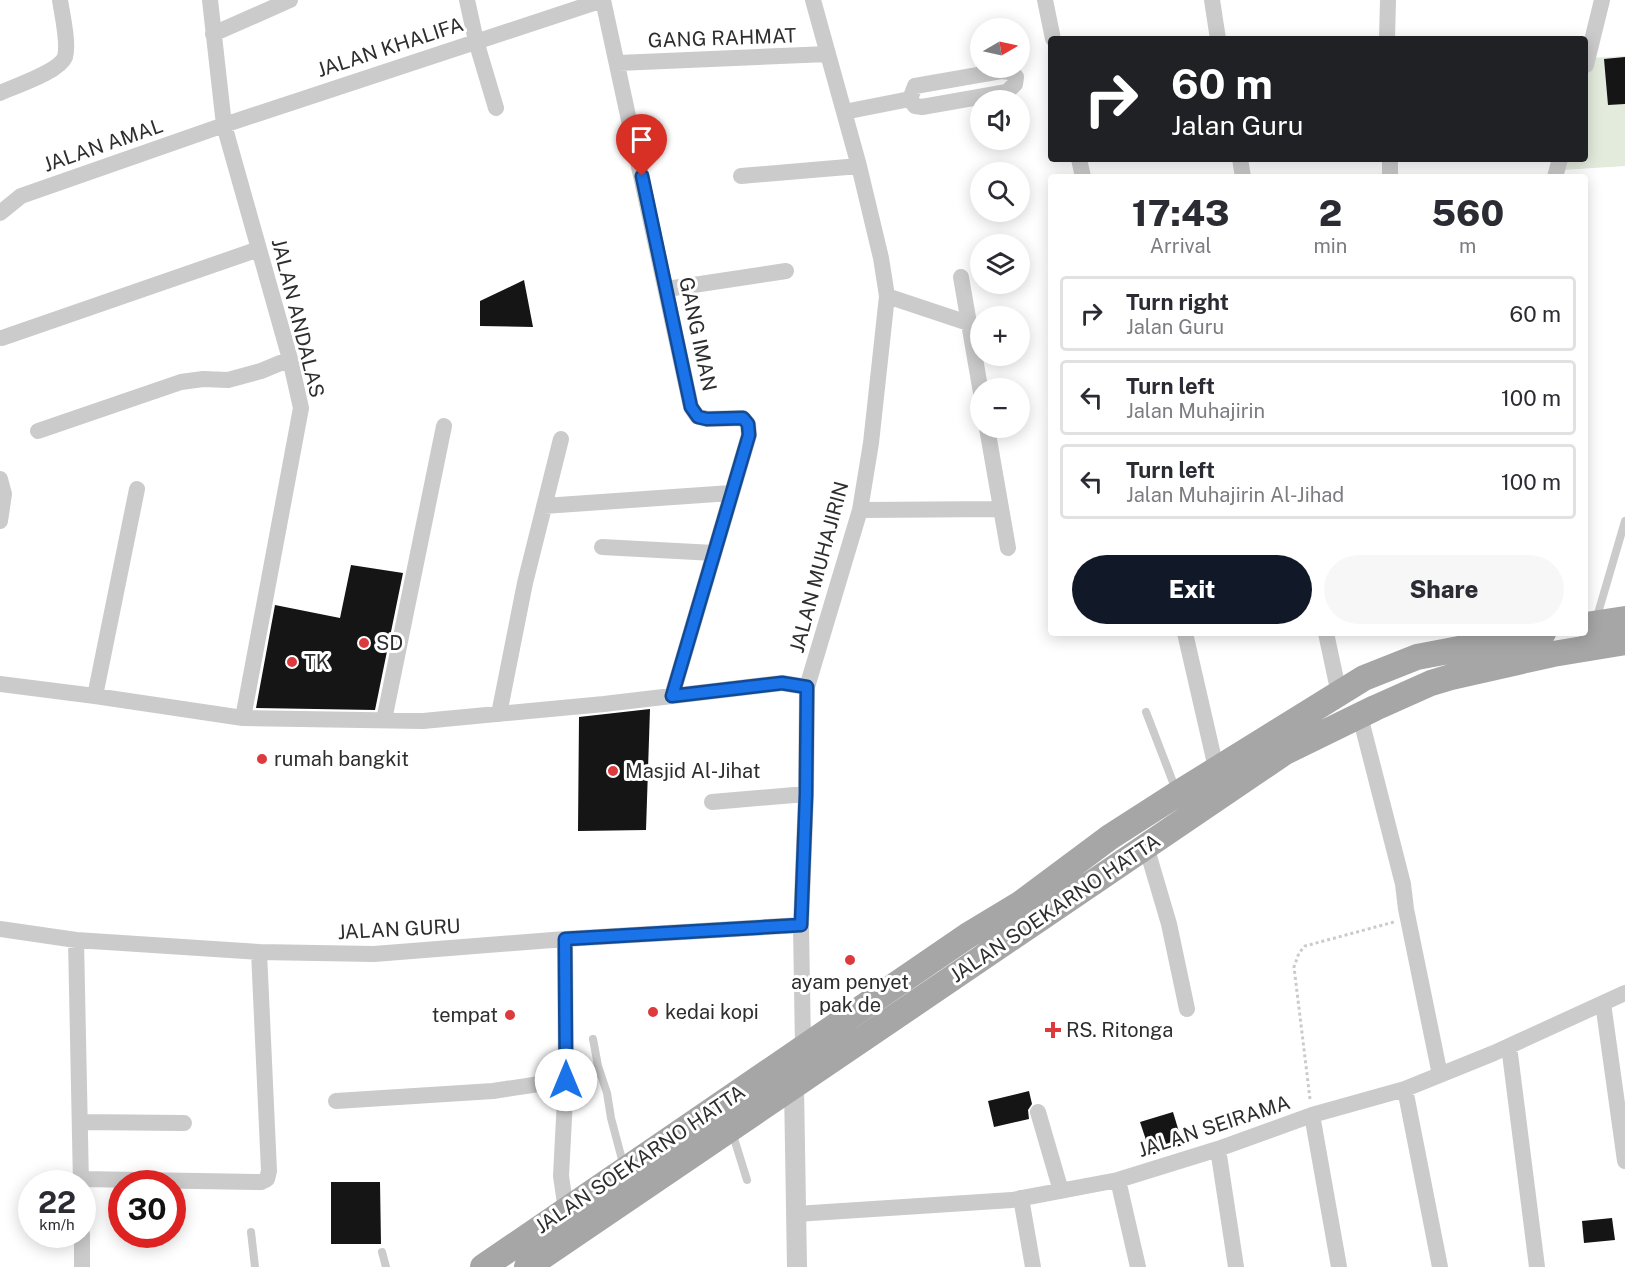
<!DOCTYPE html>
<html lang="en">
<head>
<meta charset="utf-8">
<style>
  :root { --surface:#fff; --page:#f7f7f7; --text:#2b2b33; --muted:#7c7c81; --line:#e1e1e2; --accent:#111827 }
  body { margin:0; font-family:"Public Sans",sans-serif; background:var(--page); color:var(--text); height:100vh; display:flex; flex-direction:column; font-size:22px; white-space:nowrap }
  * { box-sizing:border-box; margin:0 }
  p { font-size:20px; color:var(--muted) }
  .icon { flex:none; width:33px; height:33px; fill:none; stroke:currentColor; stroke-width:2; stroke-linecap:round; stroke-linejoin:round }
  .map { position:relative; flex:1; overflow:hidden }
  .details { position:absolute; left:1048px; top:174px; width:540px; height:462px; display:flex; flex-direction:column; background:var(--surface); border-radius:6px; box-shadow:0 3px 15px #0003 }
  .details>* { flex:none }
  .hud { position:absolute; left:1048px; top:36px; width:540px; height:126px; border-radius:6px; box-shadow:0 3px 15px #0003; background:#202124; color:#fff; overflow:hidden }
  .needle { width:39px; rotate:81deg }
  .fabs { position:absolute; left:970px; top:18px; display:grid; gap:12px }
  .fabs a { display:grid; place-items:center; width:60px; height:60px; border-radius:50%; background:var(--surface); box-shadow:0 3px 15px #0003; font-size:30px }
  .speed { position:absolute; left:18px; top:1170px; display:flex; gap:12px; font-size:30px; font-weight:700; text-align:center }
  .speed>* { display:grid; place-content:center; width:78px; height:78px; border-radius:50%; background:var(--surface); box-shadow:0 3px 15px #0003; line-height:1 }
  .speed small { font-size:15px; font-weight:400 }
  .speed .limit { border:9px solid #d22; background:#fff; color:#111 }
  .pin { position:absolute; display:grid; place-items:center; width:51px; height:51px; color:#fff; margin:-62px -26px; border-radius:50% 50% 50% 0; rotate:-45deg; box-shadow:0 0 6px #0007 }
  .pin .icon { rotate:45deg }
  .me { position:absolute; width:66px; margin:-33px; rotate:0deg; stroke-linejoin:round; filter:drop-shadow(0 0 4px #0008) }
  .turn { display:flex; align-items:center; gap:21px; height:126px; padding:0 24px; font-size:27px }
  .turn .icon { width:78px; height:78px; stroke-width:2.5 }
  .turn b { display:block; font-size:42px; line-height:51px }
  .eta { display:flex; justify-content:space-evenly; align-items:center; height:102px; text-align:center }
  .eta b { font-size:36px; font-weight:800; line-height:42px }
  .button { display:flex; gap:12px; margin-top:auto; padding:12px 24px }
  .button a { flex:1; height:69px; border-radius:36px; background:var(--accent); color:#fff; font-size:24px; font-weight:800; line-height:69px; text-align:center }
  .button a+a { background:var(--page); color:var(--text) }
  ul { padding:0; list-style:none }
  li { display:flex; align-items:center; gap:18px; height:75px; margin:0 12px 9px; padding:0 12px; border:3px solid var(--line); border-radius:6px }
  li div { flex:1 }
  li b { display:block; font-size:22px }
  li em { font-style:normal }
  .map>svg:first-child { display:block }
  .green { fill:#e3ebdd }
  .building { fill:#151515 }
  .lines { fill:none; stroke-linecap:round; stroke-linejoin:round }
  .path { stroke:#cbcbcb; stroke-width:3; stroke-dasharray:3 3; stroke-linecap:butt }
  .service { stroke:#cbcbcb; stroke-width:8 }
  .minor { stroke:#cbcbcb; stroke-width:16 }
  .tertiary { stroke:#cbcbcb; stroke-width:20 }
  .primary { stroke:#a6a6a6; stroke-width:26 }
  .route-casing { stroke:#114b97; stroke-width:15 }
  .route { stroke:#1a73e8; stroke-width:10 }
  .poi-dot { fill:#dc3a3c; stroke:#fff; stroke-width:2 }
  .labels { text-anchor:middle; stroke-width:6; stroke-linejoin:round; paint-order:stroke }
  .street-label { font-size:20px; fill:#2e2e2e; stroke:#fff }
  .poi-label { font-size:20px; fill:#2e2e2e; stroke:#fff; text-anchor:start }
</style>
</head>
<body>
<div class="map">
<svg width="1625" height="1267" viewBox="0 0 1625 1267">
  <rect width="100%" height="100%" fill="#fff"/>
  <path class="green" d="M1625 56V166L1562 170 1565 159H1586V80L1591 58Z"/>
  <path class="building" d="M1625 57V104L1608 105 1604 59Z
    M524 280 533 327 480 326V301Z
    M351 565 403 573 375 710 256 708 275 605 340 618Z
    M650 709 646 830 578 831 579 717Z
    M1029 1091 1032 1104 1028 1110 1029 1119 994 1127 988 1101Z
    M1173 1112 1183 1145 1151 1155 1140 1122Z
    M331 1182H380L381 1244H331Z
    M1612 1218 1615 1240 1584 1243 1582 1221Z"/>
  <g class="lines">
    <path class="path" d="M1310 1099 1294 967 1299 953 1305 946 1394 922"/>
    <path class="service" d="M1596 620 1625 521
      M1146 712 1176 790
      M593 1039 598 1066 607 1093 611 1118 624 1167
      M732 1132 747 1180
      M251 1232 255 1267
      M382 1252 386 1267"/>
    <path class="minor" d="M210 0 224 125 290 359 301 408 243 718
      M467 0 476 41 496 108
      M1045 0 1053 39
      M1212 0 1218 39
      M213 34 290 0
      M1387 39 1388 0
      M618 63 828 54
      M1586 65 1602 0
      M1001 71 1011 72 1016 77 1015 84 1007 92 922 107 915 106 910 99 915 86Z
      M0 93C15 86 59 72 65 57 69 43 62 14 60 0
      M844 112 910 99
      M1079 159 1083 177
      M1240 159 1243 177
      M1390 159V177
      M741 176 859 166
      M1555 177 1560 159
      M0 213 21 196 224 125 603 0 691 407 697 416 707 419 743 418 748 424 749 435 672 696
      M961 277 981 393
      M667 289 786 271
      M887 296 968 323
      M2 338 259 249
      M987 428 1008 548
      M38 431 181 382 203 379 228 380 261 371 290 359
      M0 479 4 494 0 521
      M544 506 731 493
      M860 510 1001 509
      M602 547 714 553
      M1185 633 1216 768
      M1326 633 1339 694
      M0 684 95 696 243 718 423 721 604 704 782 683 807 687
      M95 696 137 489
      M499 714 525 583 561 439
      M1360 716 1403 884 1406 909 1440 1075
      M384 720 444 426
      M712 802 806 794
      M1146 846 1169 924 1187 1009
      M0 929 76 940 259 952 374 954 565 939 801 925
      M565 939 566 1080 561 1176 566 1210
      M76 940 81 1184
      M1603 1003 1625 1161
      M1509 1046 1537 1267
      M803 1048 801 925 806 794 807 687 860 510 871 443 887 296 881 258 859 166 813 0
      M1405 1089 1440 1267
      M336 1101 493 1091 566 1080
      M1038 1112 1061 1191
      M1312 1115 1339 1267
      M80 1122 184 1123
      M1218 1149 1236 1267
      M81 1179 261 1182 267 1179 269 1171 259 952
      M1118 1180 1138 1267
      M1021 1198 1033 1267
      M796 1214 1012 1200 1118 1180 1218 1149 1312 1115 1405 1089 1494 1053 1625 993
      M82 1234V1267"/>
    <path class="tertiary" d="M794 1087 797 1267"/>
    <path class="primary" d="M1586 625 1625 619
      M483 1267 967 936 1020 904 1110 837 1177 794 1364 678 1417 657 1543 633
      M527 1267 1285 752 1375 708 1431 683 1451 677 1553 654 1625 642"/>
  </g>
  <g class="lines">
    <g class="route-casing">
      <path id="route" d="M566 1080 565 939 801 925 806 794 807 687 782 683 672 696 749 435 748 424 743 418 707 419 698 417 691 407 642 176"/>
    </g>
    <use href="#route" class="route"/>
  </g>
  <g class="poi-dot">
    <circle cx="364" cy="643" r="6"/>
    <circle cx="292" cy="662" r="6"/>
    <circle cx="262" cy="759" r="6"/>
    <circle cx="613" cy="771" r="6"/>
    <circle cx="850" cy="960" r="6"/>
    <circle cx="653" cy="1012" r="6"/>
    <circle cx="510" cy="1015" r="6"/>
    <path d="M1050 1021h6v6h6v6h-6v6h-6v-6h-6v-6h6z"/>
  </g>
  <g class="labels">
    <g class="street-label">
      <text transform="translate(722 38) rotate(-2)" y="7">GANG RAHMAT</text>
      <text transform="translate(390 47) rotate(-18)" y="7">JALAN KHALIFA</text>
      <text transform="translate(103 145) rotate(-19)" y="7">JALAN AMAL</text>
      <text transform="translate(298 318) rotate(76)" y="7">JALAN ANDALAS</text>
      <text transform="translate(698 334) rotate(78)" y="7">GANG IMAN</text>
      <text transform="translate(819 567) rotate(-75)" y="7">JALAN MUHAJIRIN</text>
      <text transform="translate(1055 908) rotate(-34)" y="7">JALAN SOEKARNO HATTA</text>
      <text transform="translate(399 929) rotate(-3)" y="7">JALAN GURU</text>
      <text transform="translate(1214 1126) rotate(-18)" y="7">JALAN SEIRAMA</text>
      <text transform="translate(640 1159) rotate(-34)" y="7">JALAN SOEKARNO HATTA</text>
    </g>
    <g class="poi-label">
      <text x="376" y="650">SD</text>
      <text x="304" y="669">TK</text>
      <text x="274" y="766">rumah bangkit</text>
      <text x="625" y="778">Masjid Al-Jihat</text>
      <text x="850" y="989" text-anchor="middle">ayam penyet<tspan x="850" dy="23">pak de</tspan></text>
      <text x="665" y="1019">kedai kopi</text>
      <text x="498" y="1022" text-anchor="end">tempat</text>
      <text x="1066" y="1037">RS. Ritonga</text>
    </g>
  </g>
</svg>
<div class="fabs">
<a><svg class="needle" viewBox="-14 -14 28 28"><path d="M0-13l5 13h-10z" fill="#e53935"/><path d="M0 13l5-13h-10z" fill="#7c7c81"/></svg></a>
<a><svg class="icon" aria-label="sound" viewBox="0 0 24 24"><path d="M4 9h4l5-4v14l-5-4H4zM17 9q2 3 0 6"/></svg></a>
<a><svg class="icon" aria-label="search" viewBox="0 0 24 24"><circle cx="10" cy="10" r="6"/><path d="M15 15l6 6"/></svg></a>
<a><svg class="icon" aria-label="layers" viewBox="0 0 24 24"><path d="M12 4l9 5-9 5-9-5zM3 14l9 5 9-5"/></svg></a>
<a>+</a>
<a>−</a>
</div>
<div class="speed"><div>22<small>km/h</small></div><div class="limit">30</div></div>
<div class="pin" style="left:642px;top:176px;background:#d93025"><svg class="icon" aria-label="arrive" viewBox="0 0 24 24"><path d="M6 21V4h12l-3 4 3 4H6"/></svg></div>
<svg class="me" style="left:566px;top:1080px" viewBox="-20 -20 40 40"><circle r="19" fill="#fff"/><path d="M0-13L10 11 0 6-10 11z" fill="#1a73e8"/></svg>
<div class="hud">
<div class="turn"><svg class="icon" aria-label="right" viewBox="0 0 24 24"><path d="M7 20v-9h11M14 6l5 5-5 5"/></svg><div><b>60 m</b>Jalan Guru</div></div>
</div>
<section class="details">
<div class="eta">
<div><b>17:43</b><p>Arrival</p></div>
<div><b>2</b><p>min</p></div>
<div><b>560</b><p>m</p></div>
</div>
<ul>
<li><svg class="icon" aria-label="right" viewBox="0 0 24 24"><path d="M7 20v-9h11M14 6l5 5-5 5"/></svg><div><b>Turn right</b><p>Jalan Guru</p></div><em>60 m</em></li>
<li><svg class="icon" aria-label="left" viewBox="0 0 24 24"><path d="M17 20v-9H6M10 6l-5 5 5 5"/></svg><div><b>Turn left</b><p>Jalan Muhajirin</p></div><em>100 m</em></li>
<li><svg class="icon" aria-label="left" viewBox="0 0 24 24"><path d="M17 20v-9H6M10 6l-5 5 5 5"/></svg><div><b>Turn left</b><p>Jalan Muhajirin Al-Jihad</p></div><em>100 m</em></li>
</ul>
<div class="button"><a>Exit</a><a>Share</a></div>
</section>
</div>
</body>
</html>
